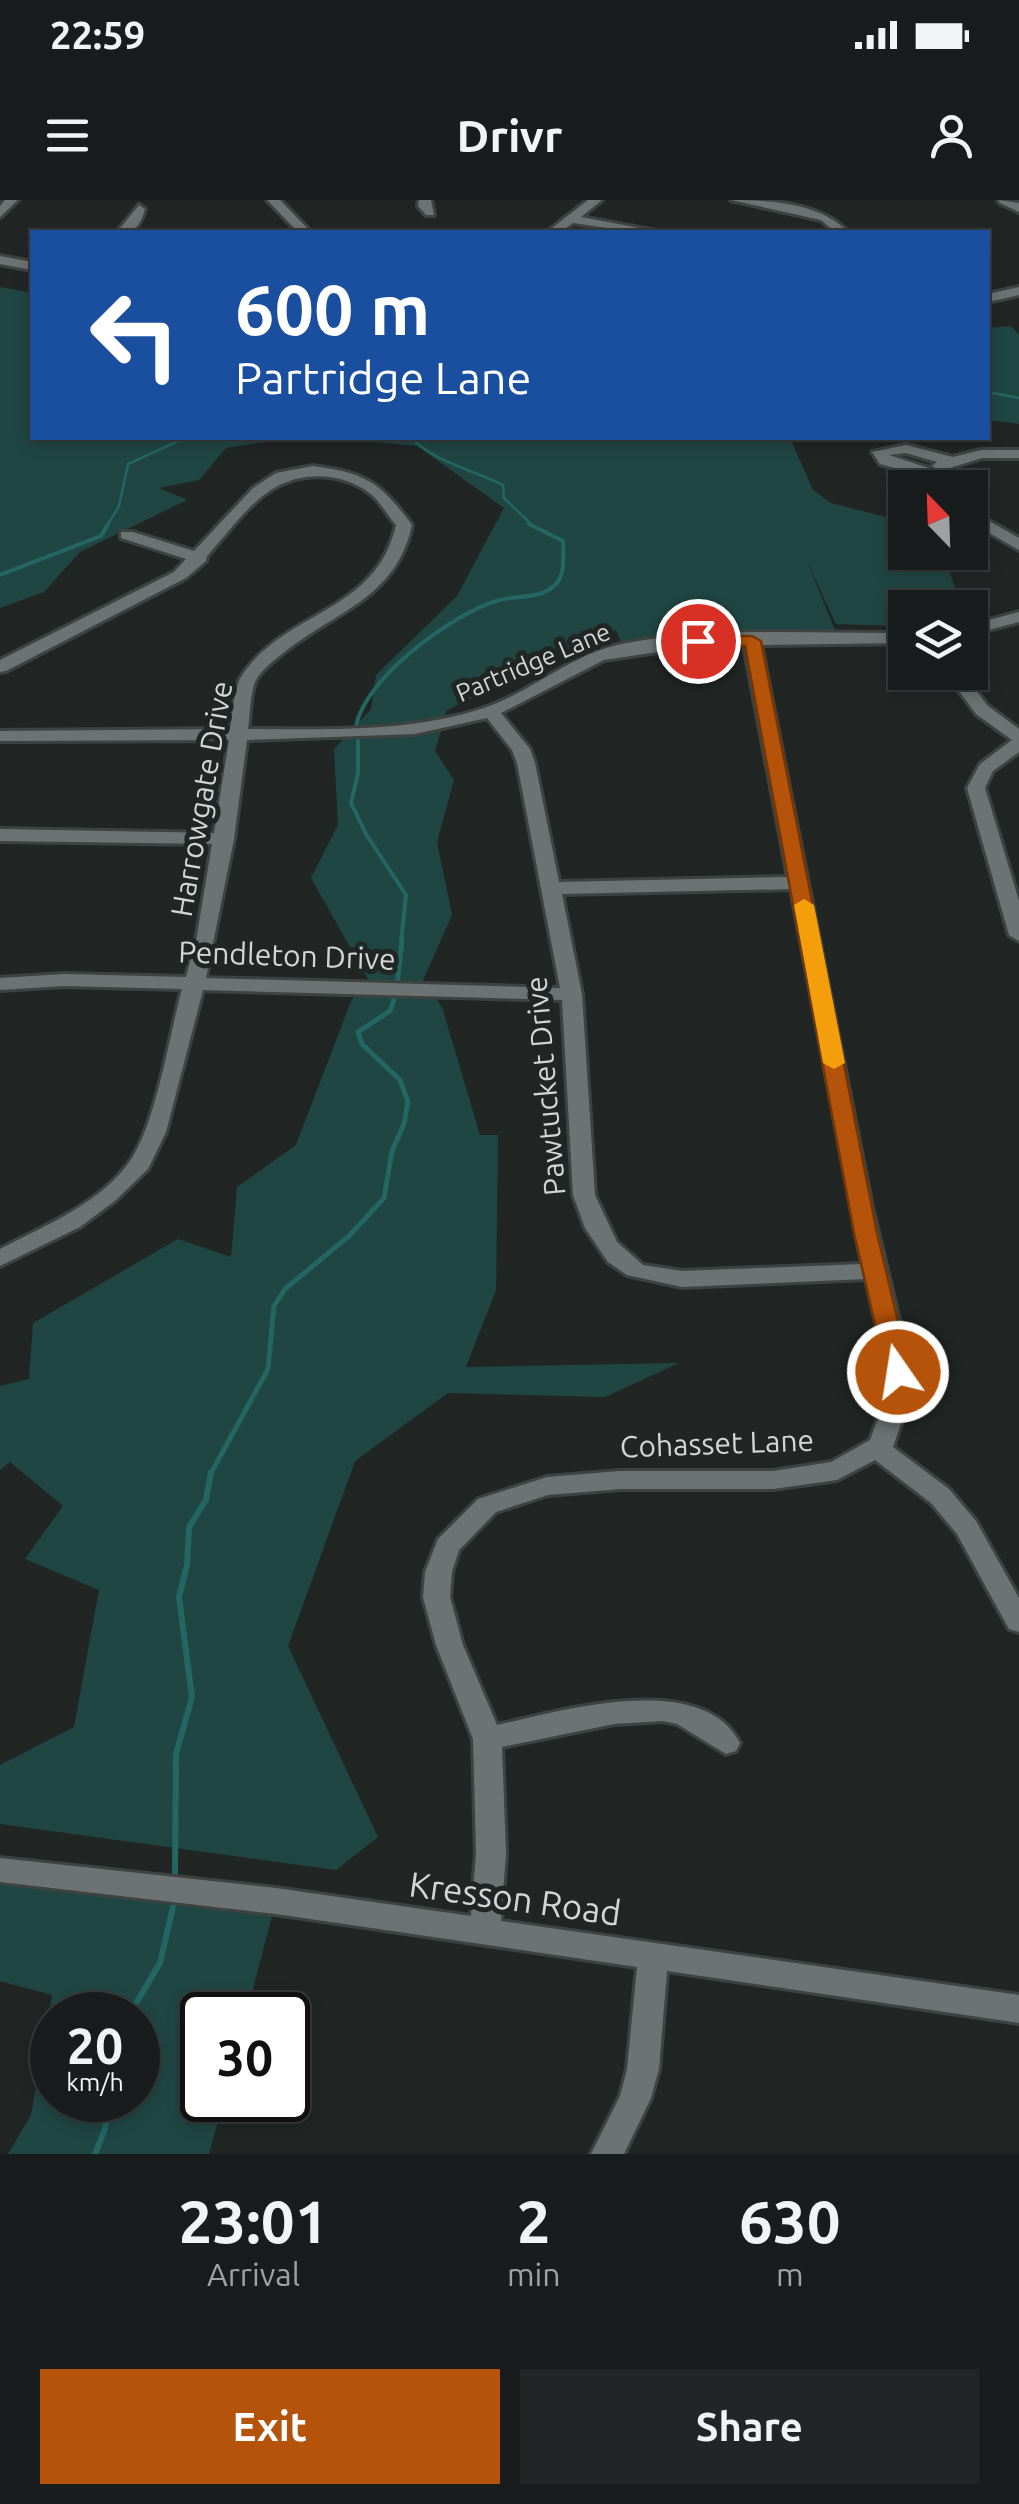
<!DOCTYPE html>
<html lang="en">
<head>
<meta charset="utf-8">
<style>
  :root { --surface:#191c1c; --page:#222525; --text:#f1f3f6; --muted:#9fa1a3; --line:#373a3b; --accent:#b45309 }
  body { margin:0; font-family:Ubuntu,sans-serif; background:var(--page); color:var(--text); height:100vh; display:flex; flex-direction:column; font-size:38px; white-space:nowrap }
  * { box-sizing:border-box; margin:0 }
  p { font-size:32px; color:var(--muted) }
  .icon { flex:none; width:55px; height:55px; fill:none; stroke:currentColor; stroke-width:2; stroke-linecap:round; stroke-linejoin:round }
  .map { position:relative; height:1954px; overflow:hidden }
  .side { display:flex; flex-direction:column; background:var(--surface); flex:1 }
  .side>* { flex:none }
  .top-card { position:absolute; left:30px; top:30px; width:960px; height:210px; border-radius:0px; box-shadow:0 5px 15px #0003,0 0 0 2px var(--line); background:#1a4fa0; color:#fff; overflow:hidden }
  .needle { width:65px; rotate:337deg }
  .tools { position:absolute; left:888px; top:270px; display:grid; gap:20px }
  .tools a { display:grid; place-items:center; width:100px; height:100px; border-radius:0px; background:var(--surface); box-shadow:0 5px 15px #0003,0 0 0 2px var(--line); font-size:50px }
  .speed { position:absolute; left:30px; top:1792px; display:flex; gap:20px; font-size:50px; font-weight:700; text-align:center }
  .speed>* { display:grid; place-content:center; width:130px; height:130px; border-radius:50%; background:var(--surface); box-shadow:0 5px 15px #0003,0 0 0 2px var(--line); line-height:1 }
  .speed small { font-size:25px; font-weight:400 }
  .speed .limit { border:5px solid #111; border-radius:15px; background:#fff; color:#111 }
  .pin { position:absolute; display:grid; place-items:center; width:85px; height:85px; color:#fff; margin:-42px; border:5px solid #fff; border-radius:50%; box-shadow:0 2px 10px #0007 }
  .me { position:absolute; width:110px; margin:-55px; rotate:347deg; stroke-linejoin:round; filter:drop-shadow(0 0 8px #0008) }
  .turn { display:flex; align-items:center; gap:35px; height:210px; padding:0 40px; font-size:45px }
  .turn .icon { width:130px; height:130px; stroke-width:2.5 }
  .turn b { display:block; font-size:70px; line-height:85px }
  .eta { display:flex; justify-content:space-evenly; align-items:center; height:170px; text-align:center }
  .eta b { font-size:60px; font-weight:700; line-height:70px }
  .action { display:flex; gap:20px; margin-top:auto; padding:20px 40px }
  .action a { flex:1; height:115px; border-radius:0px; background:var(--accent); color:#fff; font-size:40px; font-weight:700; line-height:115px; text-align:center }
  .action a+a { background:var(--page); color:var(--text) }
  .status { display:flex; justify-content:space-between; align-items:center; height:70px; padding:0 50px; background:var(--surface); direction:ltr }
  .status svg { height:28px; fill:currentColor }
  header { display:flex; justify-content:space-between; align-items:center; height:130px; padding:0 40px; background:var(--surface); font-size:45px; font-weight:700 }
  .map>svg:first-child { display:block }
  .green { fill:#204644; fill-rule:evenodd }
  .lines { fill:none; stroke-linecap:round; stroke-linejoin:round }
  .stream-far3 { stroke:#236662; stroke-width:2.5 }
  .stream-far2 { stroke:#236662; stroke-width:4 }
  .stream-far1 { stroke:#236662; stroke-width:5 }
  .stream { stroke:#236662; stroke-width:6 }
  .minor-casing { stroke:#3e4342; stroke-width:6 }
  .minor { fill:#6d7372; fill-rule:evenodd }
  .route { fill:#b45309; stroke:#753606; stroke-width:2.5 }
  .slow { fill:#f59e0b }
  .labels { text-anchor:middle; stroke-width:10; stroke-linejoin:round; paint-order:stroke }
  .far-street-label { font-size:25px; fill:#d3d6d6; stroke:#212625 }
  .street-label { font-size:30px; fill:#d3d6d6; stroke:#212625 }
  .near-street-label { font-size:35px; fill:#d3d6d6; stroke:#212625 }
</style>
</head>
<body>
<div class="status"><b>22:59</b><svg viewBox="0 0 49 12"><path d="M0 12V9h3v3zM5 12V6h3v6zM10 12V3h3v9zM15 12V0h3v12zM26 1h20v11H26zM47 4h2v5h-2z"/></svg></div>
<header><svg class="icon" aria-label="menu" viewBox="0 0 24 24"><path d="M4 6h16M4 12h16M4 18h16"/></svg>Drivr<svg class="icon" aria-label="person" viewBox="0 0 24 24"><circle cx="12" cy="8" r="4"/><path d="M4 21q1-7 8-7t8 7"/></svg></header>
<div class="map">
<svg width="1019" height="1954" viewBox="0 0 1019 1954">
  <rect width="100%" height="100%" fill="#212625"/>
  <path class="green" d="M0 87 32 93V238H290L226 248 199 280 159 288 187 300 80 352 44 392 0 408Z
    M1011 126 1019 135V224L988 220V128Z
    M334 238H790L813 290 831 303 902 321 905 352 935 353 946 362 962 407 905 408V426H901L836 424 807 361 839 440 698 441 624 449 616 430 447 510 435 551 454 580 437 642 452 715 423 780 442 807 480 935H498L496 1090 466 1167 679 1163 605 1197 448 1193 355 1261 288 1446 378 1637 336 1670 0 1624V1565L74 1527 99 1390 25 1359 63 1306 10 1262 0 1270V1186L29 1179 33 1123 178 1039 231 1057 237 987 296 945 351 801 368 779 311 678 338 625 334 549 371 509 376 475 457 396 504 308 417 246Z
    M0 1670 276 1701 246 1815H202V1900H224L209 1954H8L31 1915 52 1795 0 1781ZM52 1815H138V1900H52Z"/>
  <g class="lines">
    <path class="stream-far3" d="M988 192 1019 198
      M411 238C437 263 471 269 503 285L504 298 533 326
      M107 326 119 306 128 264 185 238"/>
    <path class="stream-far2" d="M0 375 101 336 108 324
      M356 526C365 478 451 415 496 401 514 395 540 400 555 385 566 375 563 355 563 341L529 324
      M358 541V573L351 603 366 634 406 695 401 742"/>
    <path class="stream-far1" d="M397 785 402 740
      M210 1275 268 1169 274 1106 285 1089 349 1036 384 998 392 951 404 924 408 902 400 880 362 844 358 832 390 811 396 794"/>
    <path class="stream" d="M175 1675 176 1554 192 1497 179 1397 187 1365 189 1327 206 1300 211 1272
      M129 1815 160 1763 173 1707
      M95 1954 105 1929 108 1900"/>
    <g class="minor-casing">
      <path id="minor" d="M5 0H18L0 17V6Z
        M267 0H280L311 32H298Z
        M419 0H431L434 15H426L418 6Z
        M588 0H602L581 17 661 32H634L573 23 560 32H547Z
        M731 0C769 0 821 3 848 32H835L821 20Z
        M998 0 1019 3V12L1000 3Z
        M139 5 145 9C140 26 136 32 117 32Z
        M0 56 32 62V70L0 64Z
        M1019 87V95L988 102V94Z
        M906 245 953 257 981 250H1019V258H982L940 271 932 266 937 262 906 253 889 255 938 271V277L933 279 880 264 872 252Z
        M313 266C366 273 380 282 412 325 396 399 335 411 282 454 273 461 260 471 255 482 250 496 250 515 248 529 326 529 409 533 484 508 532 492 571 454 622 444 713 426 812 434 905 433V443L761 445 872 1007 906 1149 910 1197 893 1247 949 1289 976 1321 1019 1398V1432L1009 1429 957 1334 931 1303 875 1260 837 1280 773 1289H620L548 1295 496 1312 459 1350 452 1372 450 1397 463 1445 497 1525C560 1511 702 1469 740 1543L736 1551 726 1554 677 1524 663 1521 614 1524 502 1547 506 1653 501 1721 1019 1795V1823L667 1771 659 1869 651 1898 624 1954H591L620 1896 627 1869 637 1767 276 1714 0 1682V1658L276 1688 471 1716 476 1653 473 1539 436 1445 423 1397 425 1372 438 1339 478 1299 547 1277 620 1271H773L831 1262 870 1240 886 1197 882 1149 866 1079 682 1087 627 1075 608 1062 585 1028 573 995 562 800 203 790 166 932 148 969 116 1000 80 1027 0 1066V1049C44 1026 104 1002 132 958 157 918 169 837 182 789L64 786 0 790V778L64 774 186 777 197 735 212 644 0 641V629L214 633 229 540 0 541V531L230 529C233 513 233 490 241 477 284 410 376 414 396 325 388 316 381 303 372 295 360 285 345 279 330 277 269 270 243 316 207 356L206 361 186 378 6 471 0 472V460L174 372 186 359 121 338V332H133L194 351 253 288 276 273ZM744 445 788 677 559 682 535 563 530 549 501 513 604 460 698 446ZM487 518 512 550 517 563 560 788 206 778 234 639 247 540 415 534ZM791 689 862 1064 682 1071 643 1065 617 1042 595 995 582 794 562 694Z
        M970 310 1019 338V350L970 322Z
        M1019 412V422L970 435V425Z
        M945 472H962L988 506 1019 529V552L993 571 985 588 1019 701V741L1009 735 967 588 980 564 1012 540 976 514Z"/>
    </g>
    <use href="#minor" class="minor"/>
  </g>
  <path class="route" d="M698 436H752L761 441 877 1033 910 1172 898 1180 886 1172 854 1033 745 446 692 445V437Z"/>
  <path class="slow" d="M804 699 814 705 845 863 834 869 823 863 794 705Z"/>
  <g class="labels">
    <g class="far-street-label">
      <text transform="translate(533 462) rotate(-23)" y="9">Partridge Lane</text>
    </g>
    <g class="street-label">
      <text transform="translate(202 599) rotate(-80)" y="10">Harrowgate Drive</text>
      <text transform="translate(287 756) rotate(2)" y="10">Pendleton Drive</text>
      <text transform="translate(546 886) rotate(-95)" y="10">Pawtucket Drive</text>
      <text transform="translate(717 1244) rotate(-2)" y="10">Cohasset Lane</text>
    </g>
    <g class="near-street-label">
      <text transform="translate(515 1699) rotate(8)" y="12">Kresson Road</text>
    </g>
  </g>
</svg>
<div class="tools">
<a><svg class="needle" viewBox="-14 -14 28 28"><path d="M0-13l5 13h-10z" fill="#e53935"/><path d="M0 13l5-13h-10z" fill="#9fa1a3"/></svg></a>
<a><svg class="icon" aria-label="layers" viewBox="0 0 24 24"><path d="M12 4l9 5-9 5-9-5zM3 14l9 5 9-5"/></svg></a>
</div>
<div class="speed"><div>20<small>km/h</small></div><div class="limit">30</div></div>
<div class="pin" style="left:698px;top:441px;background:#d93025"><svg class="icon" aria-label="arrive" viewBox="0 0 24 24"><path d="M6 21V4h12l-3 4 3 4H6"/></svg></div>
<svg class="me" style="left:898px;top:1172px" viewBox="-20 -20 40 40"><circle r="17" fill="#b45309" stroke="#fff" stroke-width="3"/><path d="M0-11L8 9 0 5-8 9z" fill="#fff"/></svg>
<div class="top-card">
<div class="turn"><svg class="icon" aria-label="left" viewBox="0 0 24 24"><path d="M17 20v-9H6M10 6l-5 5 5 5"/></svg><div><b>600 m</b>Partridge Lane</div></div>
</div>
</div>
<section class="side">
<div class="eta">
<div><b>23:01</b><p>Arrival</p></div>
<div><b>2</b><p>min</p></div>
<div><b>630</b><p>m</p></div>
</div>
<div class="action"><a>Exit</a><a>Share</a></div>
</section>
</body>
</html>
